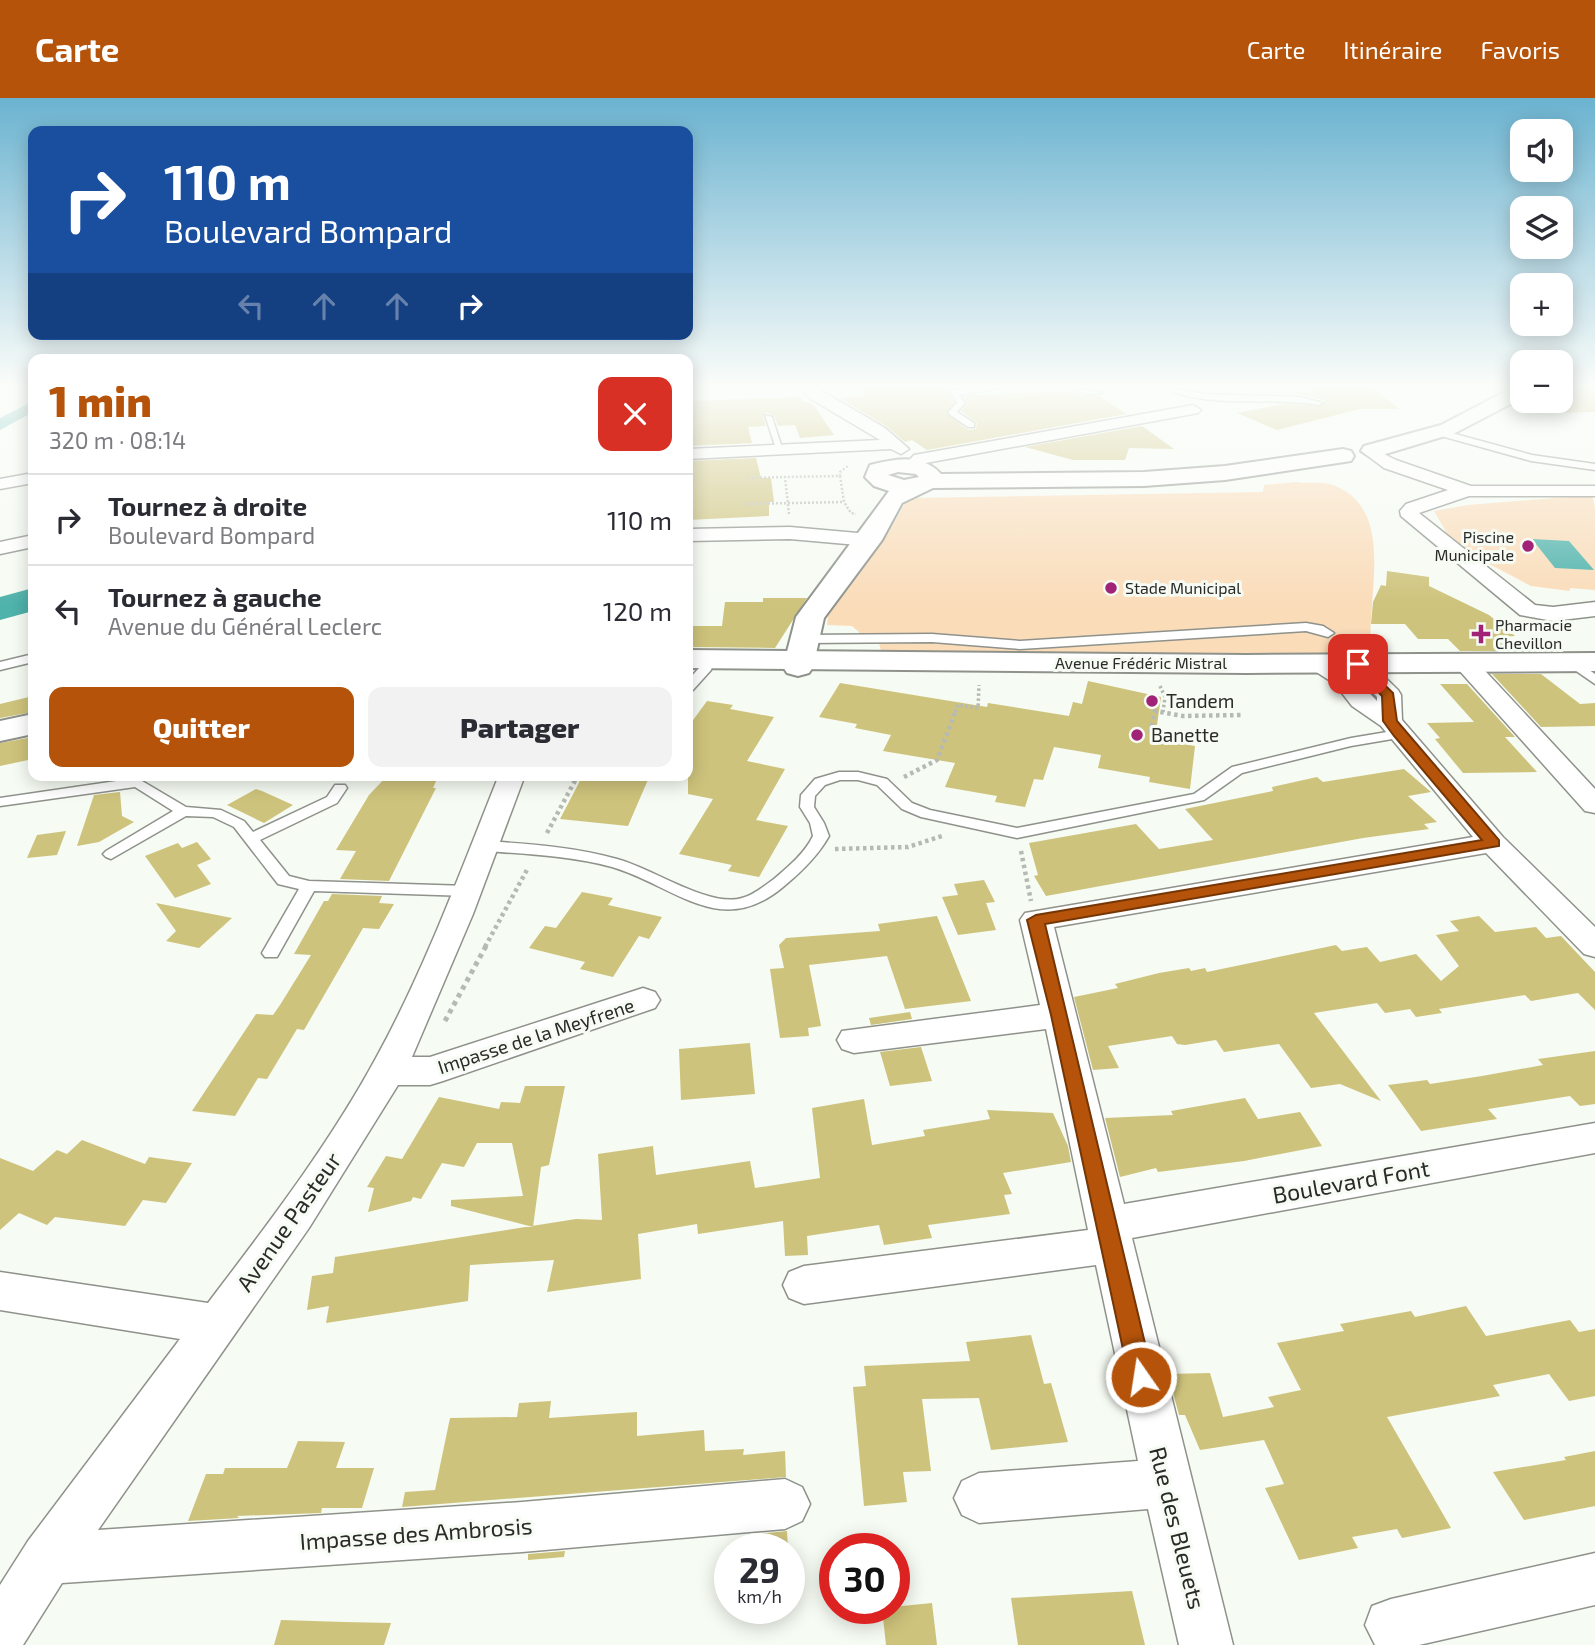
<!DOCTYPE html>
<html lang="fr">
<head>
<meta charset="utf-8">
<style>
  :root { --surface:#fff; --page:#f2f2f3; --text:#2b2b33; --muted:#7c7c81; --line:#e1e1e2; --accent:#b45309 }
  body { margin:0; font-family:"Exo 2",sans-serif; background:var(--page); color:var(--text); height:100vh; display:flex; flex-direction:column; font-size:26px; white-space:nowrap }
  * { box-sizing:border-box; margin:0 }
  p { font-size:23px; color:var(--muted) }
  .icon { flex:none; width:38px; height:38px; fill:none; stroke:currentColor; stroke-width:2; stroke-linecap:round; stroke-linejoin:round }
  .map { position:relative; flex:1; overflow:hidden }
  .details { position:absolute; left:28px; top:256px; width:665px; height:427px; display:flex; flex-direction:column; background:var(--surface); border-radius:14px; box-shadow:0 4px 18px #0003 }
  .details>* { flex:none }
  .top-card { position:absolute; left:28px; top:28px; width:665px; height:214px; border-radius:14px; box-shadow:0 4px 18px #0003; background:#1a4fa0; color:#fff; overflow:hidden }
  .controls { position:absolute; left:1510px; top:21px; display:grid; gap:14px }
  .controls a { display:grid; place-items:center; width:63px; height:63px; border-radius:14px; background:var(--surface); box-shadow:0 4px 18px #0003; font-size:35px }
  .speed { position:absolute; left:714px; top:1435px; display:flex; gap:14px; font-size:35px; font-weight:700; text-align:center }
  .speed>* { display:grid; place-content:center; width:91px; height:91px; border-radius:50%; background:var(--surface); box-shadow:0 4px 18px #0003; line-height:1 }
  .speed small { font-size:18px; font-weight:400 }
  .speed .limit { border:10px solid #d22; background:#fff; color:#111 }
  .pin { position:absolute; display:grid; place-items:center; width:60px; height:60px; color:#fff; margin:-30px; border-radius:14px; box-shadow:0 4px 10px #0006 }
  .me { position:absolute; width:77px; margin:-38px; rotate:347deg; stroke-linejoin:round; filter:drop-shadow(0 0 5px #0008) }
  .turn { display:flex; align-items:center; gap:24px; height:147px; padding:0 21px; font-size:32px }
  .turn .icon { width:91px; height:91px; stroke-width:2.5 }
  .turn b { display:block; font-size:49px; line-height:60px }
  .lanes { display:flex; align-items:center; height:66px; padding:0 21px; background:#0003; justify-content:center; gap:35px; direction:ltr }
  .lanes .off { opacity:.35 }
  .round { display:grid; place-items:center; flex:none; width:74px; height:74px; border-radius:14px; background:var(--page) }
  .head { display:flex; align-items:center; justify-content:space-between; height:119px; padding:0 21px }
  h1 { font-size:42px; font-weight:800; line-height:52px; color:var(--accent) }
  .button { display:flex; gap:14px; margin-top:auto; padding:14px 21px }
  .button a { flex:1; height:80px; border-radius:14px; background:var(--accent); color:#fff; font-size:28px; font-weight:800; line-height:80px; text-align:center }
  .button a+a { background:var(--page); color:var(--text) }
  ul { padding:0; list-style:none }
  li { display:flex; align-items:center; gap:21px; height:91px; padding:0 21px; border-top:2px solid var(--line) }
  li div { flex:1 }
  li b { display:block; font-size:26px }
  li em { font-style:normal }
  header { display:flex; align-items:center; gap:42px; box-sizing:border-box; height:98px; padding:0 35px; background:var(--accent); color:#fff }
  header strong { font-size:33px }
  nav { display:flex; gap:38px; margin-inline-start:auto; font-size:24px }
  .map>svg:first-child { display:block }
  .green { fill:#fadcb9 }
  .water { fill:#4fb2ab }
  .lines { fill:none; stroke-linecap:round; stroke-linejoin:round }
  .canal { fill:#4fb2ab; fill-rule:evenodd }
  .river { fill:#4fb2ab; fill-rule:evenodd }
  .building { fill:#cec37c }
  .service-casing { stroke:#8e928b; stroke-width:3 }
  .minor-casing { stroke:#8e928b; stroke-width:3 }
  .tertiary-casing { stroke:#8e928b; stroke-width:4 }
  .secondary-casing { stroke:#8e928b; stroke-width:4 }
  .path-far3 { stroke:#b6bab4; stroke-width:2.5; stroke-dasharray:2 2; stroke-linecap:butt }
  .path-far2 { stroke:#b6bab4; stroke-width:3.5; stroke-dasharray:2.5 2.5; stroke-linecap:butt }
  .path-far1 { stroke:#b6bab4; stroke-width:4.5; stroke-dasharray:3.5 3.5; stroke-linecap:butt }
  .path { stroke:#b6bab4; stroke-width:5; stroke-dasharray:4.5 4.5; stroke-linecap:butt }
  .service { fill:#fff; fill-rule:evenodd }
  .minor { fill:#fff; fill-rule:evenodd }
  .tertiary { fill:#fff; fill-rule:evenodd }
  .secondary { fill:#fff; fill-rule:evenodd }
  .route { fill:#b45309; stroke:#753606; stroke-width:2 }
  .poi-dot { fill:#a02378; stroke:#f6fbf3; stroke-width:2.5 }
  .labels { text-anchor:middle; stroke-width:6; stroke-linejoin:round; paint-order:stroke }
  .far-poi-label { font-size:16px; fill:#2a2b29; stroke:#f6fbf3; text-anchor:start }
  .far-street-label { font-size:16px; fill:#2a2b29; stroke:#f6fbf3 }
  .poi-label { font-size:19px; fill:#2a2b29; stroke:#f6fbf3; text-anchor:start }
  .street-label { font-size:19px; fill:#2a2b29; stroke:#f6fbf3 }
  .near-street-label { font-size:23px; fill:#2a2b29; stroke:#f6fbf3 }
</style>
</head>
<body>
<header>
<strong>Carte</strong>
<nav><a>Carte</a><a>Itinéraire</a><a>Favoris</a></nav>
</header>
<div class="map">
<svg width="1595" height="1547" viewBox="0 0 1595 1547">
  <rect width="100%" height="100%" fill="#f6fbf3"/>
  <path class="green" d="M1296 384C1308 386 1322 383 1333 387 1400 412 1363 506 1372 558L908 556 907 553H881L879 545 859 544V534L852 528 827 527 828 518 887 437 908 400 1263 394 1264 387Z
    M1592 397 1595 409V492L1570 490V493L1531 488 1472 457 1449 439 1434 413 1468 407Z"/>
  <path class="water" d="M1532 441 1569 443 1594 472 1555 470Z"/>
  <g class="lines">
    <path class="canal" d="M33 303V314L0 332V320Z"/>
    <path class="river" d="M33 490V513L0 522V499Z"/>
  </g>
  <path class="building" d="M858 289H949L948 294 954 305 946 315 968 332 976 331 977 325 961 313 968 305 964 299 973 297 1071 293 1086 299 1100 298 1126 316 927 352 912 342 905 344 886 328 839 300 865 298Z
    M1310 289H1372L1399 311H1360L1277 332 1237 315 1283 306 1324 307V302L1301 296 1270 294H1314Z
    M1579 289H1595V314L1539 315Z
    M801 299 803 303 813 306 834 337 800 340 795 327 778 328 774 318 766 314 763 318 766 328 748 329 752 345 688 348V303Z
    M1142 328 1174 351 1129 350 1125 362H1073L1025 349Z
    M756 360 761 380H771L774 404H769V418L688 422V363Z
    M1387 473 1429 479V488L1489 517 1515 538 1493 539 1512 553H1460L1448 541H1418L1405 526H1371L1373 504 1381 487 1386 488Z
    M763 500H807L775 550 688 549V528H722L725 504H763Z
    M1492 576H1541L1580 606 1595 605V628L1541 629Z
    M1088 583 1161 599 1155 641 1195 648 1190 691 1149 684 1150 679 1098 670 1101 657 1054 649 1043 682 1034 681 1025 709 995 704 997 698 945 689 955 665 883 653 891 637 855 630 857 626 819 619 840 585 987 609 988 605 1069 618 1073 604 1082 606Z
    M1440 586H1467L1515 639H1505L1537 674 1463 675 1435 641 1440 640 1427 625 1474 624Z
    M33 598V614L0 620V606Z
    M707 603 733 607 730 611 774 619 747 663 785 671 756 722 788 728 759 779 728 773 732 767 679 756 713 701 688 696V629Z
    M33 639V661L0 668V645Z
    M1404 671 1431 694 1408 698 1437 724 1424 726 1429 731 1363 740 1046 798 1034 778 1038 777 1029 745 1136 726 1159 751 1213 742 1185 711 1273 693 1272 689 1317 679 1323 684Z
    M388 677H429L427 681H437L433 690H436L389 783 340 781 356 753 336 752 369 697Z
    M583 677H650L628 728 560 721Z
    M256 691 262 693 293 707 264 725 227 707Z
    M120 694 122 718 134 724 99 744 77 748 94 697Z
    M66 733 57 757 27 760 37 737Z
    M197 744 211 761 197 767 211 786 175 800 145 758 178 745 182 750Z
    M984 782 995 804 986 805 996 832 958 837 942 799 958 797 954 786Z
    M582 794 613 800 608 807 662 819 649 841 639 838 613 879 580 871 585 864 529 850 545 828 556 830Z
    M332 796 382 798 379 805 394 806 379 831 363 830 304 932 297 931 267 981 258 980 235 1018 192 1013 256 916 273 917 280 907 311 857 294 856 324 803H328Z
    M156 805 232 820 199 850 166 843 176 833Z
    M937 818 971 903 905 911 887 858 809 867 821 928 808 930 809 938 780 940 770 871 784 870 779 847 786 840 880 833 878 826Z
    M1479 818 1495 834 1536 829 1546 840 1561 838 1595 874V912L1578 895 1531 903 1525 897 1439 911 1442 915 1416 919 1410 911 1385 915 1377 905 1314 915 1381 1003 1340 986 1311 990 1279 946 1224 954 1216 942 1185 947 1177 946 1172 938 1108 948 1119 970 1093 972 1074 899 1118 890 1115 886 1159 875 1189 870 1191 873 1205 870 1207 874 1336 847 1342 853 1367 849 1380 864 1416 856 1441 883 1459 868 1436 837 1459 833 1450 823Z
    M910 914 912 921 871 927 869 920Z
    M750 945 755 996 681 1002 679 951Z
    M921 949 932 983 890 988 880 954Z
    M1595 953V1006L1580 1008 1570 998 1488 1011 1497 1021 1421 1033 1388 987 1427 982 1430 986 1482 978 1543 967 1538 961Z
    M525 988H565L549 1067 541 1069 533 1129 451 1108V1102L523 1098 512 1045H477L464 1069 442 1065 421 1101 413 1099 411 1103 368 1114 374 1090 367 1089 386 1058 402 1061 439 999 499 1011 501 1004 520 1005Z
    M1245 1000 1258 1021 1300 1014 1322 1048 1244 1063 1158 1074 1156 1070 1120 1079 1105 1020 1173 1017 1171 1013Z
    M864 1001 872 1047 925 1038 923 1032 990 1021 987 1012 1053 1015 1068 1048 1071 1064 1003 1075 1012 1096 1004 1097 1010 1116 928 1127 932 1140 884 1147 879 1127 807 1138 808 1157 785 1158 783 1123 698 1136 697 1126 638 1136 641 1181 547 1194 554 1162 470 1167 468 1203 326 1225 329 1208 307 1212 312 1178 333 1175 335 1159 576 1121 602 1122 598 1056 653 1048 656 1077 750 1063 755 1090 820 1080 812 1010Z
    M82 1042 145 1066 149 1059 192 1065 166 1105 143 1102 125 1128 55 1119 47 1127 19 1115 0 1132V1060L33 1073 57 1052 67 1056Z
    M1466 1208 1486 1238 1570 1222 1579 1234 1595 1231V1298L1569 1303 1549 1276 1493 1287 1500 1298 1387 1319 1451 1430 1402 1440 1397 1431 1352 1439 1358 1450 1299 1462 1265 1390 1284 1386 1264 1342 1200 1352 1185 1317H1179L1168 1276 1210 1275 1223 1319 1274 1309 1268 1299 1301 1292 1277 1245 1344 1233 1340 1226 1411 1213 1415 1219Z
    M1031 1237 1044 1286 1051 1285 1068 1344 991 1352 979 1300 922 1301 931 1373 903 1374 907 1404 864 1408 853 1289 866 1288 864 1268 970 1263 966 1244Z
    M551 1303 549 1320 637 1314V1338L704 1332 705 1353 744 1351 743 1357 785 1353 786 1379 402 1409 405 1394 435 1392 450 1320 517 1319 519 1305Z
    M298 1343 345 1344 336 1370H374L362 1410H322L321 1415 237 1418 239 1420 188 1423 206 1376H223L225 1370H287Z
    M1595 1353V1408L1524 1422 1493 1374 1566 1362 1564 1359Z
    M787 1433 788 1451H757L756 1436Z
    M565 1453 564 1459 528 1462V1456Z
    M1132 1493 1145 1547H1018L1011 1500Z
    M932 1505 937 1547H886L882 1510Z
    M281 1522 344 1524 391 1525 384 1547H274Z"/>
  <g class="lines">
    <g class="service-casing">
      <path id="service" d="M981 289H1008L959 297 965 305 957 314 974 325V329H968L949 316 948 314 957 305 950 293Z
        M1069 289 1102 295 1087 297Z
        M1163 289 1205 296 1300 299 1323 305 1319 307C1271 298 1205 312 1163 289Z
        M765 317 772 319 783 353 776 351Z
        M1437 331 1532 357 1595 366V372L1531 363 1434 336 1433 334Z
        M1306 525 1323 528 1334 535 1328 539 1306 533 1020 551 932 544 804 545 798 541 804 537 932 536 1020 543Z
        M33 556V564L0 572V564Z
        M709 556 715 560 711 572 693 592 688 593V582L701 568 705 557Z
        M1573 561 1595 576V586L1569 568V562Z
        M1399 632 1404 633 1406 636 1404 639 1351 648 1242 675 1204 702 1017 740 921 719 902 711 877 687 858 682H840L825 687 815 698 814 709 824 725 829 738C818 758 800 775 783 789 720 842 674 787 612 769 571 758 527 756 485 753L477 748 485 743C529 746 574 749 617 761 652 770 709 810 742 800 754 797 764 788 774 781 788 769 805 755 813 738L810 725 800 709 801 697 815 681 839 674H858L887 681 912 705 930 712 1017 730 1194 696 1232 669 1351 640Z
        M137 680 186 709 221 712 244 723 253 734 327 699 335 687H345L347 690 337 705 260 742 289 778 309 783 468 788 476 793 468 798 314 793 277 859H265L262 855 299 791 278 786 234 729 213 719 186 718 111 761 106 759 103 756 106 753 173 713 135 689 0 708V700Z"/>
    </g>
    <g class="minor-casing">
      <path id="minor" d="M798 289H815L885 330 909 351 901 356 891 351 688 361V351L880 342 811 301Z
        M1193 307 1201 312 1198 315 926 365 913 373 904 368 914 357 920 356Z
        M1372 350 1396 362 1471 388H1595V398H1469L1419 415 1535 507 1553 509 1595 504V518L1553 523 1520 517 1401 418 1400 413 1406 406 1448 392 1384 370 1364 355Z
        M33 375V385L0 391V381Z
        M790 429 869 436 879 442 869 448 790 441 688 443V431Z
        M33 437V449L0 456V444Z
        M1316 559 1351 576 1377 603V599L1346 566 1350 561H1366L1398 592 1401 597 1402 622 1503 739 1595 829V859L1584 856 1486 755 1054 829 1124 1106 1595 1025V1055L1132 1140 1233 1547H1179L1148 1411 979 1425 962 1417 954 1400 962 1383 979 1375 1138 1363 1096 1167 804 1206 789 1200 783 1187 789 1174 804 1168 1088 1132 1046 931 854 955 842 951 837 942 842 933 1040 907 1020 822 1025 815 1473 739 1381 628 1352 608 1335 586 1304 566 1308 561Z
        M1466 559 1474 561 1595 691V715L1585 713 1458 571 1454 566 1458 561Z
        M499 677H525L473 816 412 959H430L643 890 655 894 660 902 655 910 443 983 430 987H398L309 1130 98 1432 522 1404 785 1381 802 1389 810 1406 802 1423 785 1431 522 1454 62 1485 23 1547H0V1487L28 1443 180 1241 0 1212V1174L208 1205C267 1127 329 1047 376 960 425 871 461 772 499 677Z
        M1595 1455V1507L1419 1547H1375L1365 1527 1372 1508 1391 1501Z"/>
    </g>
    <g class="tertiary-casing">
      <path id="tertiary" d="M1514 289H1522V300L1455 335 1372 360 1361 353 1364 348 1441 327Z
        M1343 351 1351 353 1354 358 1351 363 1225 382 1144 388 933 390 902 405 882 442 824 520 813 569 809 575 798 578 787 575 783 569 796 519 889 393 874 388 865 379 870 367C895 361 922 355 941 376L1144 374 1225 368ZM898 374 916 376 919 379 904 382 888 377Z"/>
    </g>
    <g class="secondary-casing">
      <path id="secondary" d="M688 552 1246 557 1595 555V573L1246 575 688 570Z
        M33 616V636L0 643V623Z"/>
    </g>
    <path class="path-far3" d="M840 378 844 404 851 415 856 416
      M748 380 785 379
      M744 406 844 404
      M688 407H692
      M789 416 785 379 840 378V374L848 368"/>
    <path class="path-far2" d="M1160 588 1165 599 1163 614
      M955 614 958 607 978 610 979 587
      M1155 614H1159"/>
    <path class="path-far1" d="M1150 635 1155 613 1183 618 1241 617
      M904 679 937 662 956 612
      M547 735 578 677
      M835 751 908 749 945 737
      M1021 753 1031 803
      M485 849 528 770"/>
    <path class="path" d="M445 923 486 848"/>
    <use href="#service" class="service"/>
    <use href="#minor" class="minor"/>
    <use href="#tertiary" class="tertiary"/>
    <use href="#secondary" class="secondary"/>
  </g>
  <linearGradient id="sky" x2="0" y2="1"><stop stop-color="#6bb3d0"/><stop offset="0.57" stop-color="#fbfdfa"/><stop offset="1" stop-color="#fbfdfa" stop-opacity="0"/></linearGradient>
  <rect width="1595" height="506" fill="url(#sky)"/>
  <path class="route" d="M1358 562 1393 595 1397 623 1499 742V748L1045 826 1153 1279 1149 1287 1141 1291 1132 1287 1129 1279 1051 917 1027 822 1036 817 1482 742 1394 638 1383 623 1382 598 1352 566Z"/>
  <g class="poi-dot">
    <circle cx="1528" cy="448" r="7"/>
    <circle cx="1111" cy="490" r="7"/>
    <path d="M1477.5 525.5h7v7h7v7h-7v7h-7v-7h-7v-7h7z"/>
    <circle cx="1152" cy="603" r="7"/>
    <circle cx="1137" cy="637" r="7"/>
  </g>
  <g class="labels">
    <g class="far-poi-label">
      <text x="1514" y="445" text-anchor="end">Piscine<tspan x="1514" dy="18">Municipale</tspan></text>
      <text x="1125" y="496">Stade Municipal</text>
      <text x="1495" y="533">Pharmacie<tspan x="1495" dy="18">Chevillon</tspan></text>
    </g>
    <g class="far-street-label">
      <text x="1141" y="571">Avenue Frédéric Mistral</text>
    </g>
    <g class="poi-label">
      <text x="1166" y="610">Tandem</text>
      <text x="1151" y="644">Banette</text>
    </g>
    <g class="street-label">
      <text transform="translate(536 938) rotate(-18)" y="7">Impasse de la Meyfrene</text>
    </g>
    <g class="near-street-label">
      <text transform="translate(1351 1084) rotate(-10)" y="8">Boulevard Font</text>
      <text transform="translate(289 1124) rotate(-55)" y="8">Avenue Pasteur</text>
      <text transform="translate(1177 1430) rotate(76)" y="8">Rue des Bleuets</text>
      <text transform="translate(416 1436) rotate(-4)" y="8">Impasse des Ambrosis</text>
    </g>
  </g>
</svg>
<div class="controls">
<a><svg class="icon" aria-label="sound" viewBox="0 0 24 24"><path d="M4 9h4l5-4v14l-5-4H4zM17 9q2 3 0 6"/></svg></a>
<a><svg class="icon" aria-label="layers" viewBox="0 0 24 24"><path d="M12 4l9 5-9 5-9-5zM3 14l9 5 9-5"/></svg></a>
<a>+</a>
<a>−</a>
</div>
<div class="speed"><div>29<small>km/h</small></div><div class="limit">30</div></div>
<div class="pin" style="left:1358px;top:566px;background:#d93025"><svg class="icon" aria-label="arrive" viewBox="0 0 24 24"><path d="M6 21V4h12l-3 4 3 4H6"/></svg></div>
<svg class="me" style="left:1141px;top:1279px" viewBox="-20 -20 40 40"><circle r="17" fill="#b45309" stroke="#fff" stroke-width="3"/><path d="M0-11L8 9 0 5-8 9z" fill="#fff"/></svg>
<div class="top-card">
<div class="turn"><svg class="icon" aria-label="right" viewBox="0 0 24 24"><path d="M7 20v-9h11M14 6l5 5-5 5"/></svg><div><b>110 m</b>Boulevard Bompard</div></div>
<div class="lanes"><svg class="icon off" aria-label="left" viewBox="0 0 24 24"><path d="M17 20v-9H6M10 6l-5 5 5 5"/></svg><svg class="icon off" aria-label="ahead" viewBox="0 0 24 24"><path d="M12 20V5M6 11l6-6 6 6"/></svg><svg class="icon off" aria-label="ahead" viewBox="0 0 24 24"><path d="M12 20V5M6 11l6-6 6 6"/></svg><svg class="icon" aria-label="right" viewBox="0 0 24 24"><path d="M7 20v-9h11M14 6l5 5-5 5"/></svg></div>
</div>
<section class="details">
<div class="head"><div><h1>1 min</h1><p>320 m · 08:14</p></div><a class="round" style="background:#d93025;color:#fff"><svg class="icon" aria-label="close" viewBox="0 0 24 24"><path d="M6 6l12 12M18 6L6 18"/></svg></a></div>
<ul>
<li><svg class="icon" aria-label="right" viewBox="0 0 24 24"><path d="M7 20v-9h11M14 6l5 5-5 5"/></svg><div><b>Tournez à droite</b><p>Boulevard Bompard</p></div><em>110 m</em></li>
<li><svg class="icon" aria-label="left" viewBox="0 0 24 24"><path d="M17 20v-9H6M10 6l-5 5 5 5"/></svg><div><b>Tournez à gauche</b><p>Avenue du Général Leclerc</p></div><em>120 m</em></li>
</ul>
<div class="button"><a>Quitter</a><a>Partager</a></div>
</section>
</div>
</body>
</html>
